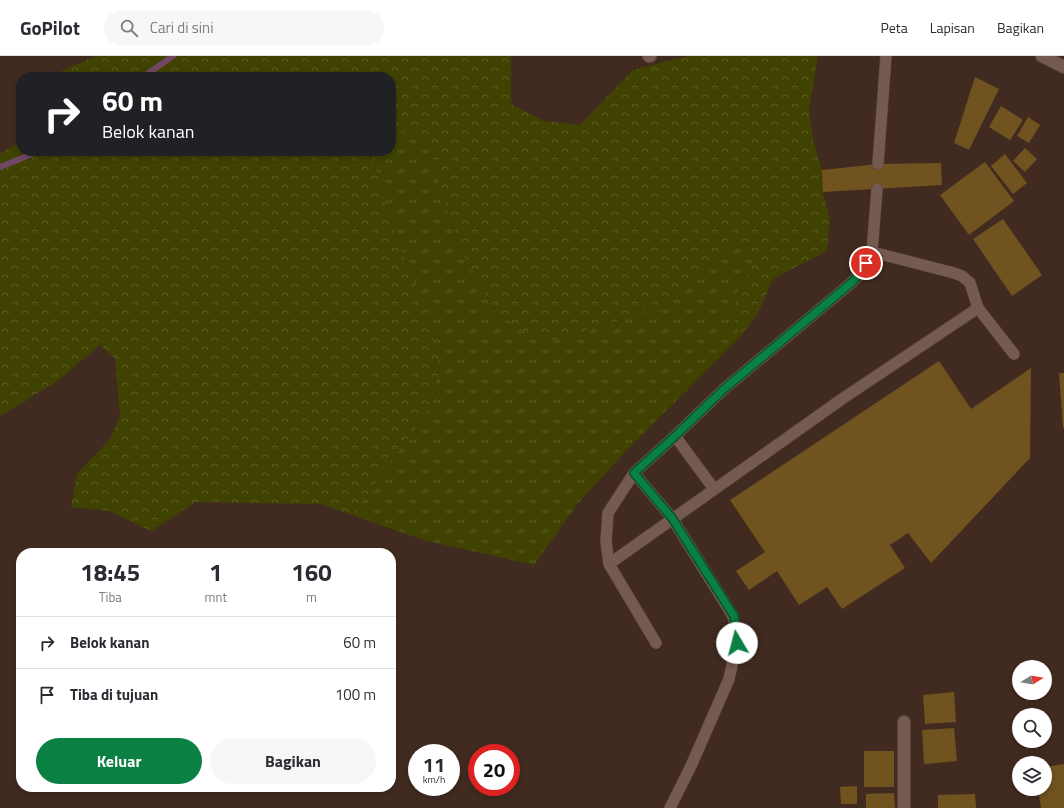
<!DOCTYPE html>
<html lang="id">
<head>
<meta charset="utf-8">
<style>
  :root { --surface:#fff; --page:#f7f7f7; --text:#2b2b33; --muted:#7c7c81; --line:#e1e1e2; --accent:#0b8043 }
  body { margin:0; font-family:"Titillium Web",sans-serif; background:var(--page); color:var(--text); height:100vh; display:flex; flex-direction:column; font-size:15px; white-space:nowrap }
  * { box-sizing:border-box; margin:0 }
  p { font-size:13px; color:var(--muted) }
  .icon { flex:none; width:22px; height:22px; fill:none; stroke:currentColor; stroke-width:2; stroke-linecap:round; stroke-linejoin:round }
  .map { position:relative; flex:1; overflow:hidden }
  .drawer { position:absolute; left:16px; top:492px; width:380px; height:244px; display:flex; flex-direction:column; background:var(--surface); border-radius:16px; box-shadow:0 2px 6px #0003 }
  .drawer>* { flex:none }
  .guide { position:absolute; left:16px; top:16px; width:380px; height:84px; border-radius:16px; box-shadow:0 2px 6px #0003; background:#202124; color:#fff; overflow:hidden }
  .needle { width:26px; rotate:79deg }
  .buttons { position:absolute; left:1012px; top:604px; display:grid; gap:8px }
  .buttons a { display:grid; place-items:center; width:40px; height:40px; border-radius:50%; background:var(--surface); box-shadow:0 2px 6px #0003; font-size:20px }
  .speed { position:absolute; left:408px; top:688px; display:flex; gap:8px; font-size:20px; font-weight:700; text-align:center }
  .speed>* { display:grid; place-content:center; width:52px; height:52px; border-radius:50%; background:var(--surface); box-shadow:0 2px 6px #0003; line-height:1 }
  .speed small { font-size:10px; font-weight:400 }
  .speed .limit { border:6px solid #d22; background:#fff; color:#111 }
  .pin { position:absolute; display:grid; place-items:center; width:34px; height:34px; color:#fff; margin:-17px; border:2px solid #fff; border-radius:50%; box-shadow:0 1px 4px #0007 }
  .me { position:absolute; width:44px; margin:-22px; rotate:352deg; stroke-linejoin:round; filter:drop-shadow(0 0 3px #0008) }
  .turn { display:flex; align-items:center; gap:14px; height:84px; padding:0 20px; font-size:18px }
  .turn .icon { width:52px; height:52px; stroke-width:2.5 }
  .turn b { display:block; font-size:28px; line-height:34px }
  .eta { display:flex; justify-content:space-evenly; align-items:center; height:68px; text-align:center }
  .eta b { font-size:24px; font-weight:700; line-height:28px }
  .action { display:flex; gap:8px; margin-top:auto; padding:8px 20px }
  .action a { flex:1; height:46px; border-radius:24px; background:var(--accent); color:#fff; font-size:16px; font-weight:700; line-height:46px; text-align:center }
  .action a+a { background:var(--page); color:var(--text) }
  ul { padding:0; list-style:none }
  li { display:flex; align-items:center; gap:12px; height:52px; padding:0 20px; border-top:1px solid var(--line) }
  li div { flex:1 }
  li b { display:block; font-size:15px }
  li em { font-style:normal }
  header { display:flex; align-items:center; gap:24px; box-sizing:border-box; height:56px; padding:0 20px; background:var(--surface); border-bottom:1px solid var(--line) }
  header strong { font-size:19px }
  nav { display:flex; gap:22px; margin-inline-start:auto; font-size:14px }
  .search { width:280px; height:36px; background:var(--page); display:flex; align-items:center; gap:10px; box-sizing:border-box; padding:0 14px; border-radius:22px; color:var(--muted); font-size:15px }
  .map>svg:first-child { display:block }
  .grass { fill:url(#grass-tufts) }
  .forest { fill:url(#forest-crowns) }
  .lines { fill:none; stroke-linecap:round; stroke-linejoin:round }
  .stream { stroke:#714763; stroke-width:6 }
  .building { fill:#70531e }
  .lane-casing { stroke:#5a483e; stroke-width:12 }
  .street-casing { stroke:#5a483e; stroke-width:14 }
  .secondary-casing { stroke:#5a483e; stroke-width:14 }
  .lane { stroke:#745a4f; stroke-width:11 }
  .street { stroke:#745a4f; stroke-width:12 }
  .secondary { stroke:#745a4f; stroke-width:12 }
  .route-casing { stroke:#07532c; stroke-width:10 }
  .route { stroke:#0b8043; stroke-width:7 }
</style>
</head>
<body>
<header>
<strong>GoPilot</strong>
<div class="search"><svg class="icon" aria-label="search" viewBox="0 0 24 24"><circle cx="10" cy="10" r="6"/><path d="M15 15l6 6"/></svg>Cari di sini</div>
<nav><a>Peta</a><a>Lapisan</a><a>Bagikan</a></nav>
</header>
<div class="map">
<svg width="1064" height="752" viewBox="0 0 1064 752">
  <defs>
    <pattern id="grass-tufts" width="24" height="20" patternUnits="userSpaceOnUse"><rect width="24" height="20" fill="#3f4200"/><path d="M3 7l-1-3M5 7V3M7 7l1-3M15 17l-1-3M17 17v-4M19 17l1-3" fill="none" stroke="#5c5e25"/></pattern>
    <pattern id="forest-crowns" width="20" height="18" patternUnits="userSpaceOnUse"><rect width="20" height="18" fill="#3f4200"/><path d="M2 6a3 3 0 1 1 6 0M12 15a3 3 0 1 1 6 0" fill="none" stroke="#5c5e25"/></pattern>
  </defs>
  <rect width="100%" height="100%" fill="#412b20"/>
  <path class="grass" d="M410 75 426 81 459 191 496 257 545 286 633 260 675 241 727 192 753 188 752 212 737 237 733 261 740 281 626 395 579 446 534 509 423 484 352 459 425 359 420 238 400 192 376 113 375 95H391V76Z"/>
  <path class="forest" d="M96 0H511V48L544 65 580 69 633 14 687 0H817V6L809 53 813 84 822 114 823 136 830 164 827 195 773 223 758 257 740 281 733 261 737 237 752 212V188L727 192 675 241 633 260 545 287 496 257 459 191 426 81 410 75 391 76V21H55L57 17Z
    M21 85V95H375L376 113 400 192 420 238 441 312 425 359 352 459 321 448 196 446 151 475 109 455 71 451 77 418 111 382 120 359 115 302 100 289 56 326 0 360V98Z"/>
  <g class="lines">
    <path class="stream" d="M143 21 173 0
      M0 111 40 95"/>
  </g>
  <path class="building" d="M975 21 999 33 969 94 954 87Z
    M1001 50 1023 64 1010 84 989 71Z
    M1028 61 1040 69 1029 87 1017 80Z
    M1025 92 1037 103 1025 116 1013 105Z
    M1005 98 1027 127 1013 138 991 110Z
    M985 106 1014 145 969 179 940 139Z
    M941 107 942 129 823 136 822 114 878 108Z
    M1003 163 1042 219 1012 240 973 183Z
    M939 305 971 353 1031 312 1030 402 931 507 908 477 890 489 905 512 842 553 827 531 799 549 777 515 749 534 736 515 765 496 730 444Z
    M1059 317H1064V372H1063Z
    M954 636 956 666 925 668 923 639Z
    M954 672 957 705 924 708 922 674Z
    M864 695H894V731H864Z
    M1064 708V752H1041L1038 733H1045V711Z
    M857 730V748H841L840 731Z
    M894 737 895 752H866V738Z
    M975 738 976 752H938V739Z"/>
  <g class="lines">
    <g class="lane-casing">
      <path id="lane" d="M878 108 886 0
        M872 196 954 217 962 220 970 227 978 252 1014 298
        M675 380 714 433
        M634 417 672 462 733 560 737 587 729 623 691 710 670 752
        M609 508 842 343 978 252
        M656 587 609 508 606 486 608 457 634 417 675 380 724 333 850 228 860 218 872 196 877 133"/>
    </g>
    <g class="street-casing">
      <path id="street" d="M904 752V666"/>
    </g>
    <g class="secondary-casing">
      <path id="secondary" d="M649 0H650
        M1042 0 1064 11"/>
    </g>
    <use href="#lane" class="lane"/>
    <use href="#street" class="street"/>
    <use href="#secondary" class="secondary"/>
  </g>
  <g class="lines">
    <g class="route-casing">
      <path id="route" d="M737 587 734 560 672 462 634 417 675 380 724 333 850 228 860 218 866 207"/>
    </g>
    <use href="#route" class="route"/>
  </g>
</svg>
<div class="buttons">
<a><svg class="needle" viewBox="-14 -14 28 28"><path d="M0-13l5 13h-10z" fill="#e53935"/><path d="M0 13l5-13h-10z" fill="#7c7c81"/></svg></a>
<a><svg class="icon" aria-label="search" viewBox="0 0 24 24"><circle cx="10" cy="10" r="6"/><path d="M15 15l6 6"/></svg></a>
<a><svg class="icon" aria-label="layers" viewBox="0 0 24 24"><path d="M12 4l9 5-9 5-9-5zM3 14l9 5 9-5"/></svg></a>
</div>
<div class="speed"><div>11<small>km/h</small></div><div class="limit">20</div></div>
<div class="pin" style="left:866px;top:207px;background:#d93025"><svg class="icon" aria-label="arrive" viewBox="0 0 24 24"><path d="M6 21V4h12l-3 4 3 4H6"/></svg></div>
<svg class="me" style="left:737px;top:587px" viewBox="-20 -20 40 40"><circle r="19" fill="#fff"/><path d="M0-13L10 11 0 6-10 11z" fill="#0b8043"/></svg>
<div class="guide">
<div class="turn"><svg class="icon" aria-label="right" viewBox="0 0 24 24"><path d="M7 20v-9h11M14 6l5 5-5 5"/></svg><div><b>60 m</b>Belok kanan</div></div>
</div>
<section class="drawer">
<div class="eta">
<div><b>18:45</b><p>Tiba</p></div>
<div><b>1</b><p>mnt</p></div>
<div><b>160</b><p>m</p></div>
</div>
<ul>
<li><svg class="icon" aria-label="right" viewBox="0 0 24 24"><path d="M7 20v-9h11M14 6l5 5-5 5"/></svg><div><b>Belok kanan</b></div><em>60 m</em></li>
<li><svg class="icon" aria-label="arrive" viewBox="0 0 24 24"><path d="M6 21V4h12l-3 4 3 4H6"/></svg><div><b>Tiba di tujuan</b></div><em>100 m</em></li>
</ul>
<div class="action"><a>Keluar</a><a>Bagikan</a></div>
</section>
</div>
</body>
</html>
